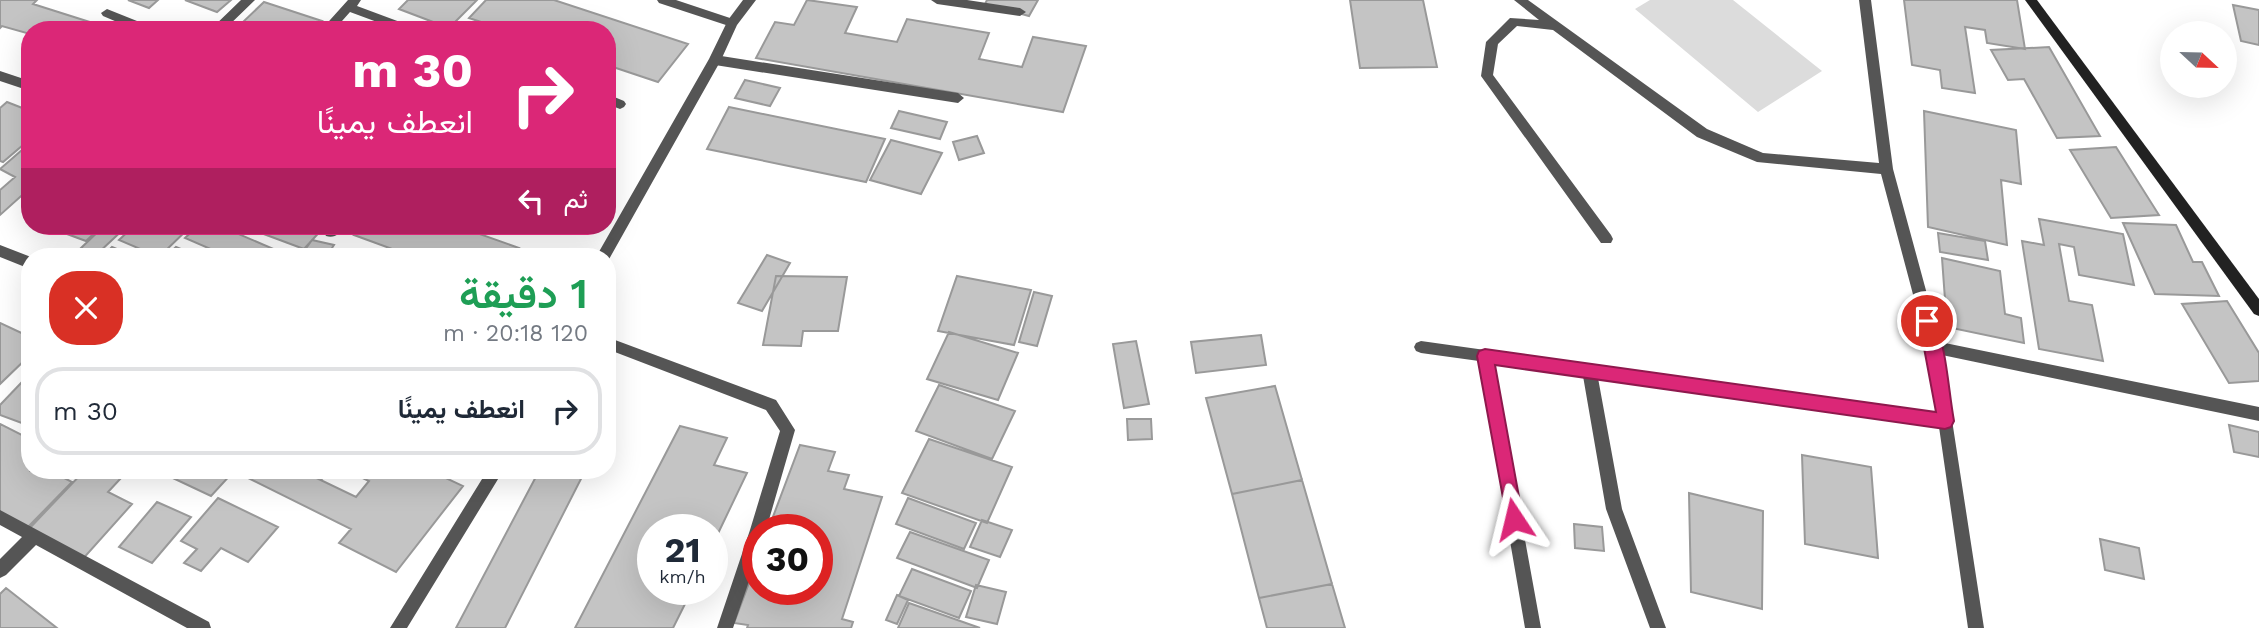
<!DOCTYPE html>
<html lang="ar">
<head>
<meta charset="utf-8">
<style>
  :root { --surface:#fff; --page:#f6f6f7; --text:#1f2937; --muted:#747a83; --line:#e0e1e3 }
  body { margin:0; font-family:"Work Sans",Vazirmatn,sans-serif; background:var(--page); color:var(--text); direction:rtl; height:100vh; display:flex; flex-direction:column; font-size:26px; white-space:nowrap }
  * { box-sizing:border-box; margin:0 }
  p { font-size:23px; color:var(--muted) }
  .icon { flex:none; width:38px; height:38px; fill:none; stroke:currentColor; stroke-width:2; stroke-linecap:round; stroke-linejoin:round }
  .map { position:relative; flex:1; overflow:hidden; direction:ltr }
  .side { position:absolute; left:21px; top:248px; width:595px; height:231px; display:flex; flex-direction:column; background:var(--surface); border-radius:28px; box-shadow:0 7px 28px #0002; direction:rtl }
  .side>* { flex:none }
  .hud { position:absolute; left:21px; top:21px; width:595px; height:214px; border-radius:28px; box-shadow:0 7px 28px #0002; direction:rtl; background:#db2777; color:#fff; overflow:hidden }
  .needle { width:46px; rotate:112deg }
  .fabs { position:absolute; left:2160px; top:21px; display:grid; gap:14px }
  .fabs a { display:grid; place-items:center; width:77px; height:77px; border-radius:50%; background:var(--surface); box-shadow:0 7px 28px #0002; font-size:35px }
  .speed { position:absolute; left:637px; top:514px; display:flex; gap:14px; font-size:35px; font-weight:700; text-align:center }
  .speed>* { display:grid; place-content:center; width:91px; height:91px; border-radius:50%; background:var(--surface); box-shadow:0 7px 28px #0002; line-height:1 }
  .speed small { font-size:18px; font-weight:400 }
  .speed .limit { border:10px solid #d22; background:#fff; color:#111 }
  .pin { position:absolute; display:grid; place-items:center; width:60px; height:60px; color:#fff; margin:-30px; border:4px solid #fff; border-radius:50%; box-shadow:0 2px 7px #0007 }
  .me { position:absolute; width:77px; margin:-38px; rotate:350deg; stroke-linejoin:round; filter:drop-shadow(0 0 5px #0008) }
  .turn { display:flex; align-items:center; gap:24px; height:147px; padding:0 28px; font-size:32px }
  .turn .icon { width:91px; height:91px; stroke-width:2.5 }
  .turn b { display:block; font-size:49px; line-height:60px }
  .then { display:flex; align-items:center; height:66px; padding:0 28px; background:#0003; gap:14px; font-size:26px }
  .round { display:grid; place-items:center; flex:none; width:74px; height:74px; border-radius:28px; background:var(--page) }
  .overview { display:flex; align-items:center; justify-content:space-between; height:119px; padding:0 28px }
  h1 { font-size:42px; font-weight:600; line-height:52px; color:#1e9e55 }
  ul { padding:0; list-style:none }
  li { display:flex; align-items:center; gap:21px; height:88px; margin:0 14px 10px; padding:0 14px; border:4px solid var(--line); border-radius:28px }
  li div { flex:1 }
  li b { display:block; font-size:26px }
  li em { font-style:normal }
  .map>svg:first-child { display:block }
  .green { fill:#dcdcdc }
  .building { fill:#c4c4c4; stroke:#999; stroke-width:2 }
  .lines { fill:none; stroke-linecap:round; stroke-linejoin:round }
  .service { fill:#555; fill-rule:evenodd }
  .minor { fill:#555; fill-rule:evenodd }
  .tertiary { fill:#555; fill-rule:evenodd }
  .secondary { fill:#222; fill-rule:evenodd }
  .route { fill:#db2777; stroke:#8e194d; stroke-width:2 }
</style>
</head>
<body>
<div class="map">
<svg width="2259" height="628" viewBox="0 0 2259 628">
  <rect width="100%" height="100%" fill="#fff"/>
  <path class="green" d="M1650 0H1733L1822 71 1758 112 1635 9Z"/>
  <path class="building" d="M0 0H37L33 4 115 30H30V34L2 26 0 28Z
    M128 0H158L149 8Z
    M185 0H231L217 12Z
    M408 0H477L449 28 399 9Z
    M486 0H554L688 44 658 82 607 65V30H505L469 18Z
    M807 0 857 7 845 33 897 42 907 19 989 33 979 59 1022 67 1033 37 1086 46 1063 112 756 58 775 22 794 25Z
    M987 0H1038L1029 16 985 4Z
    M1350 0H1423L1437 67 1360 68Z
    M1904 0H2017L2025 49 1987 43 1985 30 1965 27 1975 93 1942 88 1940 70 1912 65Z
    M264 2 322 21 313 30H270L244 21Z
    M2233 5 2259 10V45L2241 41Z
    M2049 47 2100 136 2057 138 2024 79 2008 80 1991 50Z
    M745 80 780 88 770 106 735 98Z
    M7 102 30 111V139L3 162 0 161V108Z
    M729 107 885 139 866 182 707 149Z
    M899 111 947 122 940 139 891 128Z
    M1924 111 2016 130 2021 184 2001 180 2007 245 1928 227Z
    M977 136 984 153 959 160 953 142Z
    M891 140 942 153 921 194 870 180Z
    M30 143V188L0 215V190L15 177 0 169Z
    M2116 147 2159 215 2111 218 2070 150Z
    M2039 219 2123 234 2134 285 2079 275 2074 247 2059 244 2069 301 2092 305 2103 361 2039 349 2022 241 2044 245Z
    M2123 223 2176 225 2193 262H2202L2219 296 2155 294Z
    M64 226H102L86 241 59 231Z
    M104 226H127L96 255 81 248Z
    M134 226H191L159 257 119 240Z
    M198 226H220L292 257H229L185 238Z
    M267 226H325L304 249 261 233Z
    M363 226H457L519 248 512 257H414L354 235Z
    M1938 233 1985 241 1988 260 1940 252Z
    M312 240 334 245 326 257 302 254Z
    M112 247 136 257H102Z
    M176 247 186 251 180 257H165Z
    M767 255 790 263 762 311 738 303Z
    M1942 258 2000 271 2005 314 2021 318 2024 343 1947 327Z
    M776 276 847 277 838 331H803L801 346 763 345Z
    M957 276 1031 290 1014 345 938 331Z
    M1034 292 1052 296 1037 346 1019 342Z
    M2227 301 2259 353V381L2229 383 2182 304Z
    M0 323 30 337V355L0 384Z
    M949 332 1018 353 998 400 927 379Z
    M1261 335 1266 365 1196 373 1191 342Z
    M1136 341 1149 404 1124 408 1113 344Z
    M23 381 30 383V426L0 415V405Z
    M939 385 1015 411 992 459 916 431Z
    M1275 386 1302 480 1232 494 1206 398Z
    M1127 419H1151L1152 439 1128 440Z
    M0 424 30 439V471H51L72 482 26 529 0 515Z
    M2229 425 2259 432V457L2234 452Z
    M680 426 727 438 714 465 747 473 712 546V530H653V590H692L673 628H575Z
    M929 439 1012 467 987 523 902 493Z
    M800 445 835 452 828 471 849 475 844 489 882 497 842 619 853 622 851 628H747L748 625 734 623 758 559V590H817V530H768Z
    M1802 455 1871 467 1878 558 1805 544Z
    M84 471H106L121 478 108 492 132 504 81 561 27 531Z
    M158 471H234L211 496Z
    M252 471H302L356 497 369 481 348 471H431L463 486 396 572 339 543 351 529 246 477Z
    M300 471H329L321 480Z
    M539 471H585L505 628H456Z
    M1302 480 1332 584 1259 598 1232 494Z
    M1689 493 1763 511 1762 609 1691 592Z
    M218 498 278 527 248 562 221 548 201 571 184 563 197 549 181 541Z
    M908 498 976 523 964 549 896 524Z
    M157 502 191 517 152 563 119 547Z
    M982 520 1012 530 1000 557 970 547Z
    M1574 524 1602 527 1604 551 1575 548Z
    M910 532 989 560 977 588 897 558Z
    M2100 539 2139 548 2144 579 2105 570Z
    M912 569 971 591 959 618 899 596Z
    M1332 584 1345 628H1267L1259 598Z
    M976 585 1006 592 997 624 966 617Z
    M6 588 57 628H0V594Z
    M897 595 908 600 897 624 886 620Z
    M909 603 980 628H898Z"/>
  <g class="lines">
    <path class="service" d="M396 21 413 27 415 30 392 28 390 25 392 22Z
      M607 94 624 101 626 104 624 107 620 109 607 104Z
      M329 226H344C340 233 335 239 326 236L324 232Z"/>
    <path class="minor" d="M241 0H255L224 30H210Z
      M348 0H361L357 6 400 22 402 25 396 29 350 12 334 30H321Z
      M657 0H676L736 20 738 23 732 27 659 3Z
      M931 0H967L1020 8 1026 12 1020 16 937 4Z
      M1514 0H1528L1707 129 1763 153 1879 163 1859 0H1871L1893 169 1940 342 2259 407V421L1942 355 1984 628H1968L1939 427 1598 378 1622 509 1666 628H1650L1606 509 1583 376 1493 363 1541 628H1525L1479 361 1421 353 1416 351 1414 347 1416 343 1421 341 1937 413 1927 347 1881 174 1757 162 1697 137 1553 30 1517 26 1498 44 1493 75 1611 235 1613 239 1611 243H1601L1481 76 1486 42 1510 18 1539 20Z
      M107 9 152 27 154 30H136L103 16 101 13Z
      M715 55 958 93 964 98 958 103 715 65 709 60Z
      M0 71 30 81V91L0 81Z
      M0 245 31 257 30 269 0 257Z
      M607 337 776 400 795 430 766 530H758V555L733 628H717L750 530 780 431 766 410 607 349Z
      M0 510 209 622 211 628H187L36 545 6 575 0 578V559L22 537 0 525Z"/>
    <path class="tertiary" d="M743 0H756L737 25 721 60 608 261 607 257H596L709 59 728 20Z
      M487 471H503L407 628H390Z"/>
    <path class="secondary" d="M2025 0H2037L2259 299V316L2254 314Z"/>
  </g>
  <path class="route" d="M1927 314 1933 316C1947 348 1948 388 1954 421L1951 427 1945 429 1495 365 1523 519 1520 525 1514 528 1508 525 1477 356 1479 351 1485 349 1936 412 1919 321 1921 316Z"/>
</svg>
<div class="fabs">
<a><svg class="needle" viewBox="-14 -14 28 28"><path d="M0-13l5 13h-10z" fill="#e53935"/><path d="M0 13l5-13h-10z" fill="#747a83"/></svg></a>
</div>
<div class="speed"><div>21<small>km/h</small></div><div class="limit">30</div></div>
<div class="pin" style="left:1927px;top:321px;background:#d93025"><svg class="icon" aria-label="arrive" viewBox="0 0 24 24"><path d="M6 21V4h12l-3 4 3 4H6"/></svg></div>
<svg class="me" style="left:1514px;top:519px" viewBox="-20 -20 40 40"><path d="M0-17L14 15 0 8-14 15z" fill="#db2777" stroke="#fff" stroke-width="4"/></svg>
<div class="hud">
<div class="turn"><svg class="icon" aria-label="right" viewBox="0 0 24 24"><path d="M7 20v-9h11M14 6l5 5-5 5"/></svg><div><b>30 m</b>انعطف يمينًا</div></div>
<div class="then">ثم<svg class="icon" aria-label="left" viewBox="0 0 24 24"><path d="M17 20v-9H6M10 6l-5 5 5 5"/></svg></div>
</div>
<section class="side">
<div class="overview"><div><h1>1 دقيقة</h1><p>120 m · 20:18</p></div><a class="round" style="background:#d93025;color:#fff"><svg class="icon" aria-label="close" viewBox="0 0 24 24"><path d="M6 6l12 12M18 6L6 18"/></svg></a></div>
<ul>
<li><svg class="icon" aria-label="right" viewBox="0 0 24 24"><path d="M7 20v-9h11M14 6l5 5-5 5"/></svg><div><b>انعطف يمينًا</b></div><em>30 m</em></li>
</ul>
</section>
</div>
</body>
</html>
